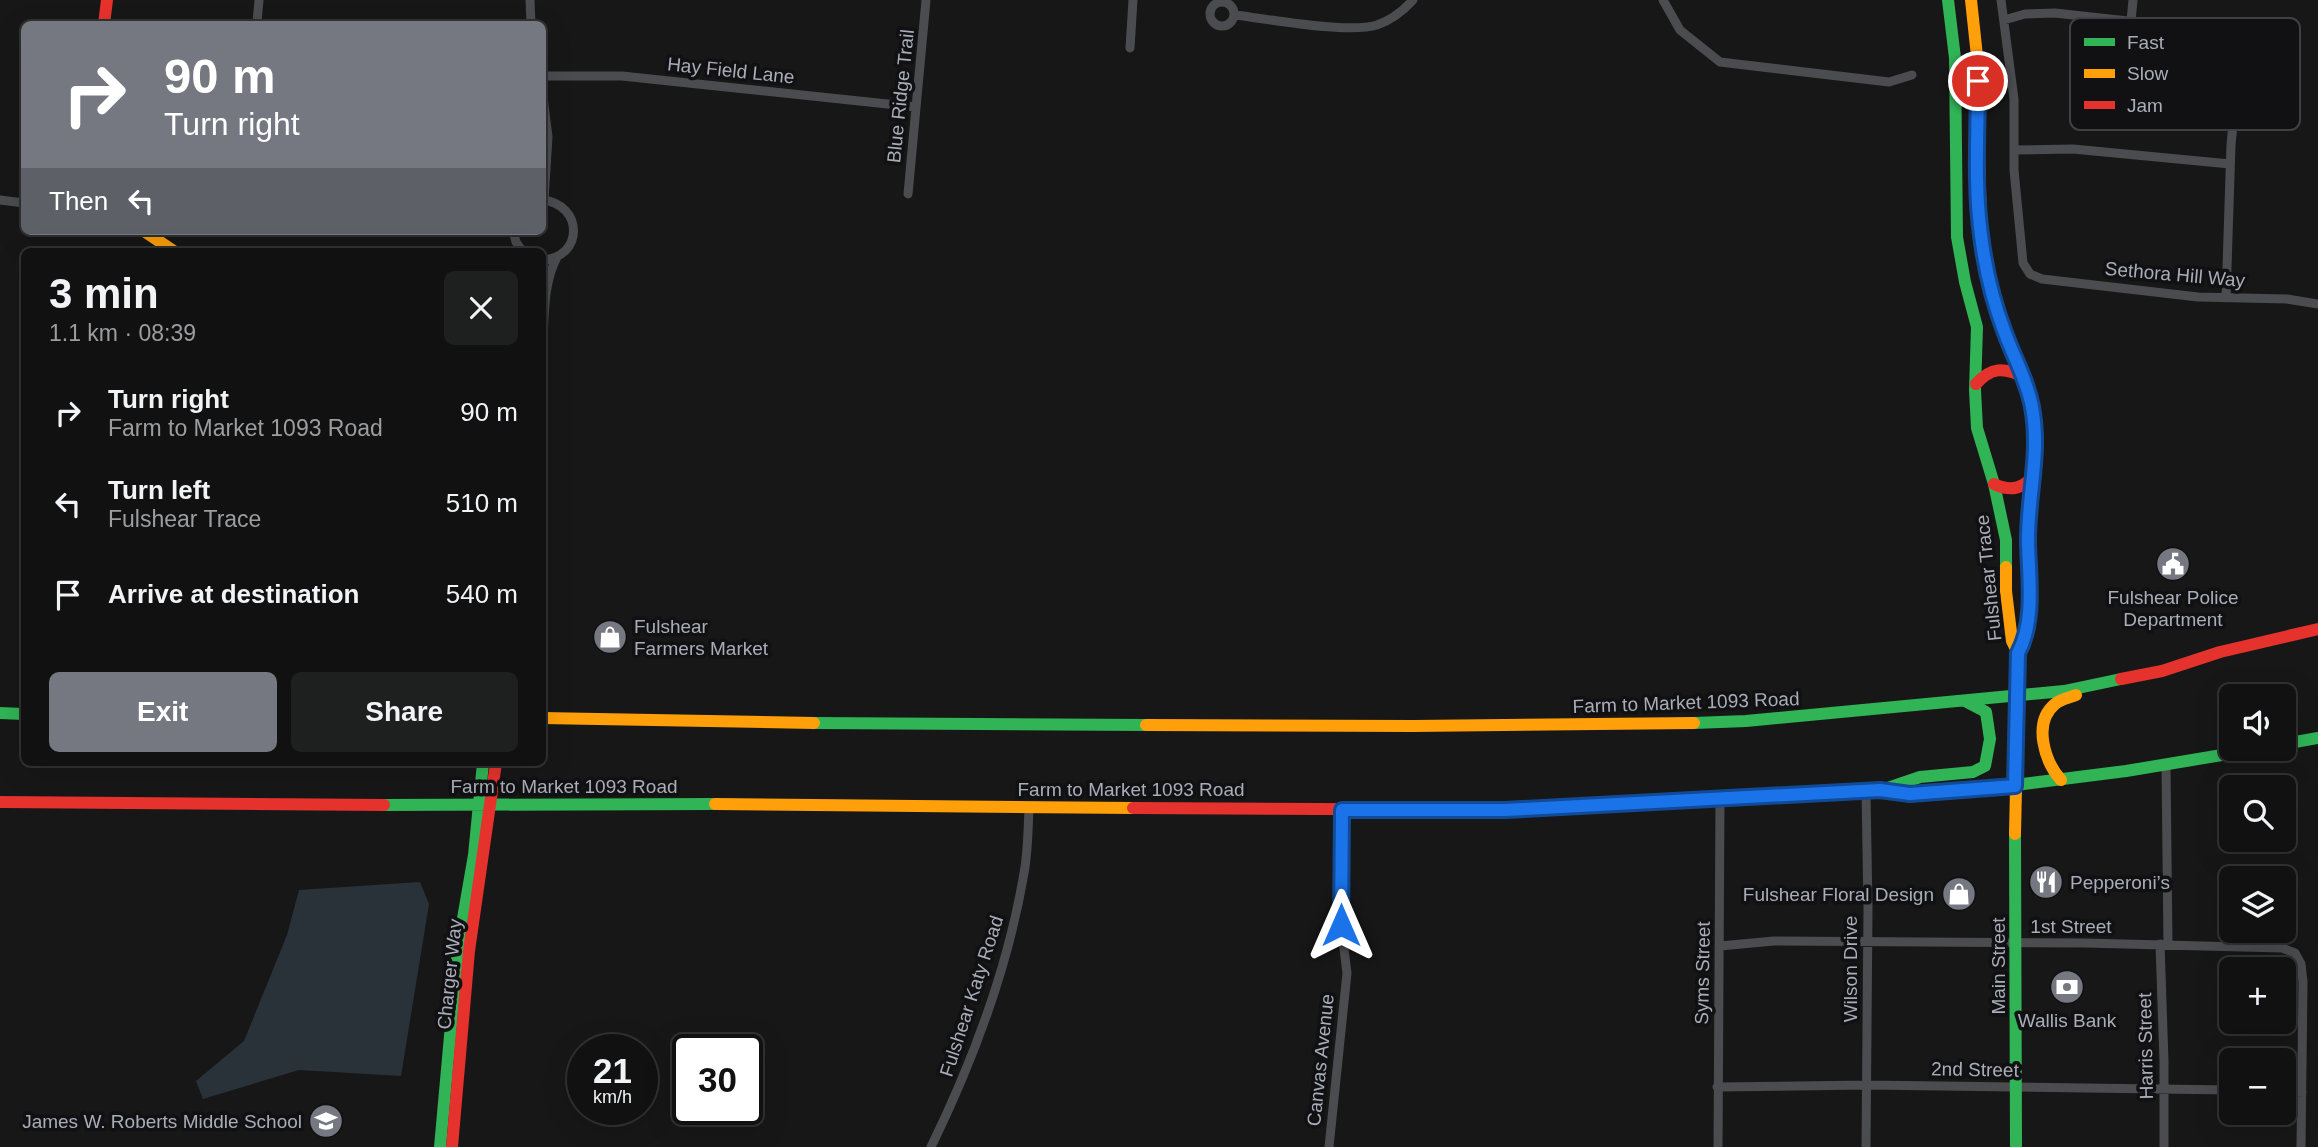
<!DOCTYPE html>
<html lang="en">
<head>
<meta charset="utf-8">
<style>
  :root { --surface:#111; --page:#1e1f1f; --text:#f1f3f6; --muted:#9c9d9f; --line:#303131; --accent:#757880 }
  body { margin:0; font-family:Helvetica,sans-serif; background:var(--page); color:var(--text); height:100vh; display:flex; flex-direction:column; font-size:26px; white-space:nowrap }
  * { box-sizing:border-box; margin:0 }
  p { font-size:23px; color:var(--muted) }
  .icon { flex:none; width:38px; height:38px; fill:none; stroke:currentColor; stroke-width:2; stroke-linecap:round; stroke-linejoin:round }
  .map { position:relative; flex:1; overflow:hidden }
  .drawer { position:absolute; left:21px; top:248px; width:525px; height:518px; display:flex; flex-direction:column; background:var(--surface); border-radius:10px; box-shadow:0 7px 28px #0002,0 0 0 2px var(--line) }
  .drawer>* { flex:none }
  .hud { position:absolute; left:21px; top:21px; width:525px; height:214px; border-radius:10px; box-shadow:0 7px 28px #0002,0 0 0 2px var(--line); background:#757880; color:#fff; overflow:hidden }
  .tools { position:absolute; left:2219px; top:684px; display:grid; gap:14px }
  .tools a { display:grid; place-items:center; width:77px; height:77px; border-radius:10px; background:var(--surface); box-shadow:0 7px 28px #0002,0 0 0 2px var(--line); font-size:35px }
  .speed { position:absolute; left:567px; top:1034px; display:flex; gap:14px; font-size:35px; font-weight:700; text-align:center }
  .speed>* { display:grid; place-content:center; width:91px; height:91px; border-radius:50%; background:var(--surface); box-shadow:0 7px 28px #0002,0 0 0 2px var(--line); line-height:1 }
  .speed small { font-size:18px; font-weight:400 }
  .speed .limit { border:4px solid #111; border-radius:10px; background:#fff; color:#111 }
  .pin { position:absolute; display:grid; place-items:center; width:60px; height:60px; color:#fff; margin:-30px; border:4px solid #fff; border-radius:50%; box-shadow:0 2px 7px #0007 }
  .me { position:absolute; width:77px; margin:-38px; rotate:0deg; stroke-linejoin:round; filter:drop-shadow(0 0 5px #0008) }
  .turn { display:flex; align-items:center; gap:24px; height:147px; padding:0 28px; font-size:32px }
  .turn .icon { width:91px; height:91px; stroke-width:2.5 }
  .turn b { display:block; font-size:49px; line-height:60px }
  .then { display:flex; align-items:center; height:66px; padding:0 28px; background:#0003; gap:14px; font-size:26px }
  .round { display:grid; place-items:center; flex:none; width:74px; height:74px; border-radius:10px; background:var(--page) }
  .head { display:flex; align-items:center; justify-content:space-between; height:119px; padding:0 28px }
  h1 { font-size:42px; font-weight:600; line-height:52px }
  .button { display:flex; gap:14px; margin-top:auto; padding:14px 28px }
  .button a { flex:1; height:80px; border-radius:10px; background:var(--accent); color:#fff; font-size:28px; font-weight:600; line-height:80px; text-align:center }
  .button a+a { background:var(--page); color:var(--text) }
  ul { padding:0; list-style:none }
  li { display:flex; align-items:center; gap:21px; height:91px; padding:0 28px }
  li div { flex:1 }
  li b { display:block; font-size:26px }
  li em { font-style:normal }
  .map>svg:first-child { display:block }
  .water { fill:#2a3239 }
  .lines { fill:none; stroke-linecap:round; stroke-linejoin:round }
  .street { stroke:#4b4c50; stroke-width:9 }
  .fast { stroke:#30b455; stroke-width:12 }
  .slow { stroke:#ff9f0a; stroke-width:12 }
  .jam { stroke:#e5322d; stroke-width:12 }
  .route-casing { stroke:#114b97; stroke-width:18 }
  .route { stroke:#1a73e8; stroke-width:12 }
  .labels { text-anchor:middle; stroke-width:7; stroke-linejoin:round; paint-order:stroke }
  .street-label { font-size:19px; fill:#a8adb8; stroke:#111113 }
  .poi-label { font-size:19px; fill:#a8adb8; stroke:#111113 }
  .key { fill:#111113; stroke:#3e4045; stroke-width:2 }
  .key-label { font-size:19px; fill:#a8adb8 }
</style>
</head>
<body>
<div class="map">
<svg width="2318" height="1147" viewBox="0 0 2318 1147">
  <rect width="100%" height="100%" fill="#171717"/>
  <path class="water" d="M420 882 429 904 401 1076 299 1070 203 1099 196 1081 244 1041 287 935 299 890Z"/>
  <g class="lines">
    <path class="street" d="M530 0 531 24
      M1663 0 1680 30 1720 62 1889 82 1912 75
      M2001 0 2014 99V170L2023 263 2030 274 2042 279 2198 297 2287 299 2318 304
      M1210 14a12 12 0 1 1 24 0a12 12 0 1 1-24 0Z
      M1235 15C1269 19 1347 34 1377 25 1392 20 1403 11 1413 0
      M2004 20 2025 14 2055 13 2228 32 2237 40 2240 49 2231 145 2226 298
      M2131 21 2133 0
      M257 22 259 0
      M245 24 257 22 263 24
      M1130 48 1133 0
      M542 76H622L916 107
      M542 89 548 137 544 200
      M2014 150 2073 149 2230 164
      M908 194 926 0
      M0 200 24 203
      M542 200C584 204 584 258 542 260
      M513 231 516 242 523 252
      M542 351C545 320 542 285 557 257
      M2166 766 2168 945
      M1866 791 1868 910 1866 1147
      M2160 944 2164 1061V1147
      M1720 946 1774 941 2085 943 2282 948 2295 953 2301 964 2303 982 2301 1147
      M1717 1087 1867 1085 2231 1090
      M2284 1091 2302 1092
      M931 1147C973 1061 1008 968 1024 873 1028 852 1028 829 1029 808
      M1329 1147 1347 973 1341 925 1342 809
      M1718 1147 1720 799"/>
    <path class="fast" d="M1948 0 1955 58 1957 237 1965 282 1977 327 1975 390 1977 428 1994 484 2006 540V567
      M0 713 24 714
      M814 723 1146 725
      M1694 723 1746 721 2064 691 2121 679
      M2284 744 2318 738
      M1885 789 1920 777 1973 772 1985 766 1990 739 1986 712 1965 701
      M1745 797 1880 790 1921 793 1984 789 2126 771 2258 749
      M384 805 715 804
      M2015 834 2016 1147
      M440 1147 458 947 474 855 483 763"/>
    <path class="slow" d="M1971 0 1977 56 1981 234 2000 320 2031 401 2035 430 2034 467
      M144 231 175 252
      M2006 567V591L2012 641 2018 653V694
      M542 718 814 723
      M1146 725 1413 726 1694 723
      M2061 780C2045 762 2032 723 2055 704 2061 699 2069 698 2076 695
      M715 804 1133 808
      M2015 834 2018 694"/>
    <path class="jam" d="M104 24 107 0
      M1976 384C1991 367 2004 367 2024 377
      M1994 484C2011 492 2023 489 2035 474
      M2018 653C2034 618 2029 582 2028 544 2028 518 2031 493 2034 467
      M2121 679 2162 671 2220 652 2318 629
      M0 802 384 805
      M1133 808 1505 810 1745 797
      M452 1147 469 951 496 763"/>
  </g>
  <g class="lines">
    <g class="route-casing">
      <path id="route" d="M1341 925 1342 810H1505L1880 790 1910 794 2015 786 2018 653C2035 622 2029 579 2028 544 2027 497 2041 455 2032 407 2027 380 2014 358 2005 333 1993 302 1985 268 1981 235 1974 185 1978 132 1978 81"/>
    </g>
    <use href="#route" class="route"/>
  </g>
  <defs>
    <g id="civic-disc" transform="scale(1.75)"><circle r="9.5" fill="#757880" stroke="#111113"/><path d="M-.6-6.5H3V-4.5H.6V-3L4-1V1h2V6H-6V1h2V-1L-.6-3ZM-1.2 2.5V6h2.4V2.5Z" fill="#fff"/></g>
    <g id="shop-disc" transform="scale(1.75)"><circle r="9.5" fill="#757880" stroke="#111113"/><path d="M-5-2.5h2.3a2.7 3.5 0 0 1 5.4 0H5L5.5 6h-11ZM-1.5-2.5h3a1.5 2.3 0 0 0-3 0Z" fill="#fff"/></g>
    <g id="restaurant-disc" transform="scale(1.75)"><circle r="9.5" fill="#757880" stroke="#111113"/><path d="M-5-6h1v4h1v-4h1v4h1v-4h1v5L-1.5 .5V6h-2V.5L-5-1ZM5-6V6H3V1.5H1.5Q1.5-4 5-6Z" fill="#fff"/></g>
    <g id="bank-disc" transform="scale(1.75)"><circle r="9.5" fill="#757880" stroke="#111113"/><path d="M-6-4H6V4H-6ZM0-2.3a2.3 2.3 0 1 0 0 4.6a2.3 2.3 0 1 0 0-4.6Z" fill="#fff"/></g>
    <g id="school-disc" transform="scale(1.75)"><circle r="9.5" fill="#757880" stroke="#111113"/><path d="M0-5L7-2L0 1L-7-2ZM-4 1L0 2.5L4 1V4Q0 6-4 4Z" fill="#fff"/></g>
  </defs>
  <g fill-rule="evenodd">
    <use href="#civic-disc" x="2173" y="564"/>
    <use href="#shop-disc" x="610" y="637"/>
    <use href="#restaurant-disc" x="2046" y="882"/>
    <use href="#shop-disc" x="1959" y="894"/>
    <use href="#bank-disc" x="2067" y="987"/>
    <use href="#school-disc" x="326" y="1121"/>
  </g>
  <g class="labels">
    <g class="street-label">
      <text transform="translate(731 70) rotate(6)" y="7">Hay Field Lane</text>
      <text transform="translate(900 96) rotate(-84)" y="7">Blue Ridge Trail</text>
      <text transform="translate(2175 274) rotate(5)" y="7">Sethora Hill Way</text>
      <text transform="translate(1988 578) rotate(-96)" y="7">Fulshear Trace</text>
      <text transform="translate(1686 702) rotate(-2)" y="7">Farm to Market 1093 Road</text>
      <text x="564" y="793">Farm to Market 1093 Road</text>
      <text x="1131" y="796">Farm to Market 1093 Road</text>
      <text x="2071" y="933">1st Street</text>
      <text transform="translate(1998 966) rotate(-90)" y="7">Main Street</text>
      <text transform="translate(1850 969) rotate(-90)" y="7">Wilson Drive</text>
      <text transform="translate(1702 973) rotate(-89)" y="7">Syms Street</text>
      <text transform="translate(449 974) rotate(-84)" y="7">Charger Way</text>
      <text transform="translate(971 996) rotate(-72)" y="7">Fulshear Katy Road</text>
      <text transform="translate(2145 1046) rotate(-91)" y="7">Harris Street</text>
      <text transform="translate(1320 1060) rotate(-84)" y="7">Canvas Avenue</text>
      <text transform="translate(1975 1069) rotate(1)" y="7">2nd Street</text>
    </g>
    <g class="poi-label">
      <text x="2173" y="604">Fulshear Police<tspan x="2173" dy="22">Department</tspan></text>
      <text x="634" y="633" text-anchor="start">Fulshear<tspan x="634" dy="22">Farmers Market</tspan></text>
      <text x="2070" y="889" text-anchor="start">Pepperoni’s</text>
      <text x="1934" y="901" text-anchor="end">Fulshear Floral Design</text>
      <text x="2067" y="1027">Wallis Bank</text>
      <text x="302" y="1128" text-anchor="end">James W. Roberts Middle School</text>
    </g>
  </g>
  <rect x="2070" y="18" width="230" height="112" rx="10" class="key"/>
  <rect x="2084" y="38" width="31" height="8" fill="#30b455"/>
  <rect x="2084" y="69" width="31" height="9" fill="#ff9f0a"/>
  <rect x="2084" y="101" width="31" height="8" fill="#e5322d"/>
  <g class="key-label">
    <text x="2127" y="49">Fast</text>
    <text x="2127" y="80">Slow</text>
    <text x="2127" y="112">Jam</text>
  </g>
</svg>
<div class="tools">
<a><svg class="icon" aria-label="sound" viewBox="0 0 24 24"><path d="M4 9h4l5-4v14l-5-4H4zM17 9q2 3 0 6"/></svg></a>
<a><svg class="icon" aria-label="search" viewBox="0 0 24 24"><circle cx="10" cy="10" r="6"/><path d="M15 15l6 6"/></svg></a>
<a><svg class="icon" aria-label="layers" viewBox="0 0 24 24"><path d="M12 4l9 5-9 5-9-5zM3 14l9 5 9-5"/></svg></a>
<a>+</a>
<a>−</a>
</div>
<div class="speed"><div>21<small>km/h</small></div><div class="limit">30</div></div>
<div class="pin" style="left:1978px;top:81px;background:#d93025"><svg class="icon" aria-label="arrive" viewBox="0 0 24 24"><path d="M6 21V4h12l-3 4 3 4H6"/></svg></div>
<svg class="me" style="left:1341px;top:925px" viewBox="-20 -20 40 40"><path d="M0-17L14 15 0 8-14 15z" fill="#1a73e8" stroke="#fff" stroke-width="4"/></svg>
<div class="hud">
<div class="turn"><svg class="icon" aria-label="right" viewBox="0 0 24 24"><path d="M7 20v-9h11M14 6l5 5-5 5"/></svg><div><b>90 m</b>Turn right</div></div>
<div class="then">Then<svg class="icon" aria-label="left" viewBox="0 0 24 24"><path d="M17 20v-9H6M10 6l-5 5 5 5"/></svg></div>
</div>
<section class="drawer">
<div class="head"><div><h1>3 min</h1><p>1.1 km · 08:39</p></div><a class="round"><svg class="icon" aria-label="close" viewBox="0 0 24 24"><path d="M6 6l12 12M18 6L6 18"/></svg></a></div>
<ul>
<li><svg class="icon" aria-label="right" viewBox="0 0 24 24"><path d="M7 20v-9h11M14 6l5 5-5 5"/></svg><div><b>Turn right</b><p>Farm to Market 1093 Road</p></div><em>90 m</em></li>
<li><svg class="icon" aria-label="left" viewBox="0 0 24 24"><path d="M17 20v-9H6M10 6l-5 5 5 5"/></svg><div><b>Turn left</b><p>Fulshear Trace</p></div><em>510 m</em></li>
<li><svg class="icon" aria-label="arrive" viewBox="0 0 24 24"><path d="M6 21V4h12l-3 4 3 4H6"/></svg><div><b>Arrive at destination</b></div><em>540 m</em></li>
</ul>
<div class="button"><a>Exit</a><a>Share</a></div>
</section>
</div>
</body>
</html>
